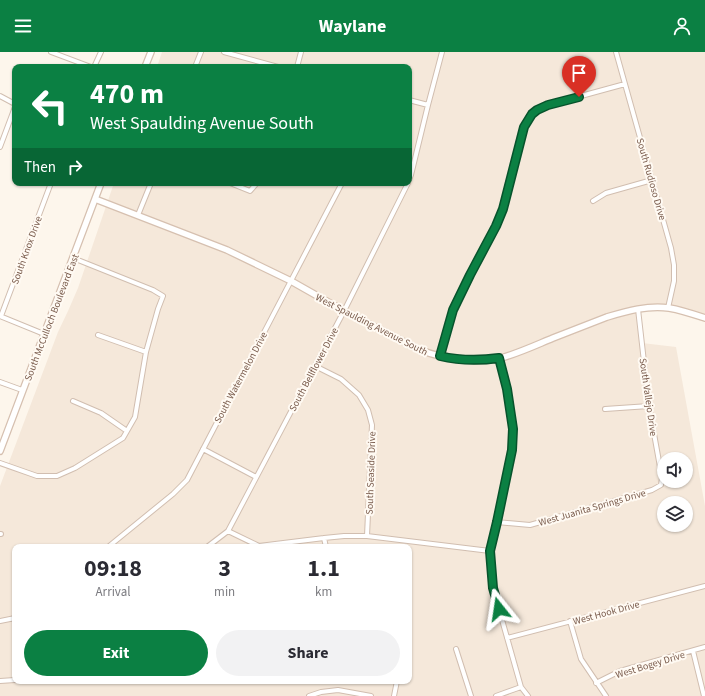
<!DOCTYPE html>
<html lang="en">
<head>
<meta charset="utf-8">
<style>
  :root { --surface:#fff; --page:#f2f2f3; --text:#2b2b33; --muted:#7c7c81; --accent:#0b8043 }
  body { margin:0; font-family:"Source Sans 3",sans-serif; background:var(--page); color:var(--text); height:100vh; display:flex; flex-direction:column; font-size:15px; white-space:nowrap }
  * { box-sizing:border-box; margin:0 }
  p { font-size:13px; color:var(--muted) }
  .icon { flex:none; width:22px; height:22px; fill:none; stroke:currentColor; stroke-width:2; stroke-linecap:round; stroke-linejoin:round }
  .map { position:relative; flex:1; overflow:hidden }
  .sheet { position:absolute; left:12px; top:492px; width:400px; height:140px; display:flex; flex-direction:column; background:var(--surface); border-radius:8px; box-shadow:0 1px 3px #0004 }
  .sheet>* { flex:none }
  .top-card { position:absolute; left:12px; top:12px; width:400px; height:122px; border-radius:8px; box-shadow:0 1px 3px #0004; background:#0b8043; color:#fff; overflow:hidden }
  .controls { position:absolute; left:657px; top:400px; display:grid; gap:8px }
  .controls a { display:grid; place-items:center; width:36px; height:36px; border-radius:50%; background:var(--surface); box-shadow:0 1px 3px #0004; font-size:20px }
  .pin { position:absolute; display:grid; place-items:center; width:34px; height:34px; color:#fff; margin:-41px -17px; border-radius:50% 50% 50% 0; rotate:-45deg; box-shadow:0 0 4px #0007 }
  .pin .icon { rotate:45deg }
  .me { position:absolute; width:44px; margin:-22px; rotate:345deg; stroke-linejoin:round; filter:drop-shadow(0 0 3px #0008) }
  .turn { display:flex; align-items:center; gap:14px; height:84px; padding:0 12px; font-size:18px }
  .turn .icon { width:52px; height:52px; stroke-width:2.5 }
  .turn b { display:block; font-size:28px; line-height:34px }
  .then { display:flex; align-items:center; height:38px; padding:0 12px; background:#0003; gap:8px; font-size:15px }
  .eta { display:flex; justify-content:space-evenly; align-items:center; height:68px; text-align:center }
  .eta b { font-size:24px; font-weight:700; line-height:28px }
  .primary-button { display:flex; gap:8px; margin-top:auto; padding:8px 12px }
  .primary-button a { flex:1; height:46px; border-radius:24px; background:var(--accent); color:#fff; font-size:16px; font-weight:700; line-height:46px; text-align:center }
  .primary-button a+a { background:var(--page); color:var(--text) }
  header { display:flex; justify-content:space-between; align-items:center; height:52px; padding:0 12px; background:var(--accent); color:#fff; font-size:18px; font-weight:700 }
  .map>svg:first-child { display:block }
  .residential { fill:#f5e8da; fill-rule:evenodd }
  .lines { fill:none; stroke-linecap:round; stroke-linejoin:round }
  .street-casing { stroke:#d1beb0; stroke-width:6 }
  .secondary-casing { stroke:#d6c0b0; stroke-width:8 }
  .street { stroke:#fff; stroke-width:4 }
  .secondary { stroke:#fff; stroke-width:5.5 }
  .route-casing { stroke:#07532c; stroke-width:10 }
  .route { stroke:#0b8043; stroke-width:7 }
  .labels { text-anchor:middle; stroke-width:4; stroke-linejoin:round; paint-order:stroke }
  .street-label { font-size:10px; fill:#7a5c4d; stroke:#fffaf3 }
</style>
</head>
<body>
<header><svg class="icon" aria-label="menu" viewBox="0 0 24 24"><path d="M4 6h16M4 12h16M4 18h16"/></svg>Waylane<svg class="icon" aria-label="person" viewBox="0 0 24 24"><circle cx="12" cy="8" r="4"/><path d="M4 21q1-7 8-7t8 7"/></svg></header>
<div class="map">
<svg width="705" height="644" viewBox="0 0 705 644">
  <rect width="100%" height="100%" fill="#fdf6ec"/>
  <path class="residential" d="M162 0H705V266L668 256 638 257 642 291 676 295 705 454V644H0V434L58 280 68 259 78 236 114 131H409V15H157ZM664 407H686V429H664ZM664 451H686V473H664ZM15 495H409V629H15Z"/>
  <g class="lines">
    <g class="street-casing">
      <path id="street" d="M51 0 91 15
        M224 0 278 15
        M616 0 671 196 674 213V229L668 256
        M94 15 101 0
        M195 15 201 0
        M297 15 301 0
        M0 44 15 52
        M409 48 428 53
        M0 95 15 55
        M409 128 411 123 428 53 442 0
        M230 131 250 139 257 131
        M593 149 606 141 652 128
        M138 163 151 131
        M0 264 44 282
        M1 264 51 131
        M98 283 146 300
        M440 304 453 259 470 223 496 174 503 157 524 75C530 62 535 59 548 53L625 32
        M499 306 507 337 513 377 512 398 497 470 490 499 493 536 521 635 528 644
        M315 314 341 327 359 343 368 358 372 373 367 484
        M0 330 22 338
        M73 349 101 361 127 379
        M605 357 649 354
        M203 397 256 425
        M0 411 37 424H57L75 416 123 386 135 365 146 300 158 257 163 244 153 238 73 206
        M497 470 530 473 652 438 661 433 662 426 649 354 638 257
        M228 479 259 494 324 486 344 484H367L490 499
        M0 482H1
        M324 486 326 495
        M108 495 173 442 187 428 342 131
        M207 495 228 479 344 259 408 131
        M0 569 15 566
        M570 569 581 607 606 644
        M507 586 705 534
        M456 597 471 644
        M693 599 704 644
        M0 629 15 628
        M596 631 620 619 705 595
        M309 644 321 640 338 638 371 644
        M394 644 397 629
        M496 644 521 635"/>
    </g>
    <g class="secondary-casing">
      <path id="secondary" d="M145 15 151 0
        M95 147 227 198 291 229 344 259 420 298C444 307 476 312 501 306 519 301 536 293 553 286 571 279 589 272 607 265 627 259 648 253 669 256 681 258 693 262 705 266
        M0 399 101 131"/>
    </g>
    <use href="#street" class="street"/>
    <use href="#secondary" class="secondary"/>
  </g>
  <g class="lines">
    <g class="route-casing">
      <path id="route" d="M499 557 493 536 490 499 497 470 512 398 513 377 507 337 499 306C478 309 461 309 440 304L453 258 470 223 496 174 503 157 524 75 532 62 537 58 548 53 579 45"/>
    </g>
    <use href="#route" class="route"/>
  </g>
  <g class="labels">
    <g class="street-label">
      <text transform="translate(652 127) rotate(74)" y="4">South Rudioso Drive</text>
      <text transform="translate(26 198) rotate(-70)" y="4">South Knox Drive</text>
      <text transform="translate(51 265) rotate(-69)" y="4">South McCulloch Boulevard East</text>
      <text transform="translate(372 272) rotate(27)" y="4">West Spaulding Avenue South</text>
      <text transform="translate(313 317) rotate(-62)" y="4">South Bellflower Drive</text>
      <text transform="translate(240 325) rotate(-62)" y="4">South Watermelon Drive</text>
      <text transform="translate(649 345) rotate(82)" y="4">South Vallejo Drive</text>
      <text transform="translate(370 421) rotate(-88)" y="4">South Seaside Drive</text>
      <text transform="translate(592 455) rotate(-16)" y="4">West Juanita Springs Drive</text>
      <text transform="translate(606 560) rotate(-15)" y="4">West Hook Drive</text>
      <text transform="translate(650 612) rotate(-17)" y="4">West Bogey Drive</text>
    </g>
  </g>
</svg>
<div class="controls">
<a><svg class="icon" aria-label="sound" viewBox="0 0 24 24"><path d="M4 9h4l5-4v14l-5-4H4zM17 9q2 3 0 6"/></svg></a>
<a><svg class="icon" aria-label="layers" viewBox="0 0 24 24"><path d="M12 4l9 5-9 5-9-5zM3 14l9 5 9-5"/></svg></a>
</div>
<div class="pin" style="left:579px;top:45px;background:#d93025"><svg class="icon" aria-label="arrive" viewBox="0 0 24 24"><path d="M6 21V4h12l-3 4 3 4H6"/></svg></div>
<svg class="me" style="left:499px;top:557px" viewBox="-20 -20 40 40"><path d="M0-17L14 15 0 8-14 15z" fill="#0b8043" stroke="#fff" stroke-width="4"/></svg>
<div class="top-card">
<div class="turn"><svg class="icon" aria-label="left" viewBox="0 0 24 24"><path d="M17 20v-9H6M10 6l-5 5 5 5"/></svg><div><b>470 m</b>West Spaulding Avenue South</div></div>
<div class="then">Then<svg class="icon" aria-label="right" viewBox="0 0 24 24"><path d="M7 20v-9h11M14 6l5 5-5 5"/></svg></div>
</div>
<section class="sheet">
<div class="eta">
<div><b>09:18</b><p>Arrival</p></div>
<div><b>3</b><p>min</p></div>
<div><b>1.1</b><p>km</p></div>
</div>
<div class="primary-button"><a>Exit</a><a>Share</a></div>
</section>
</div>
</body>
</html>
